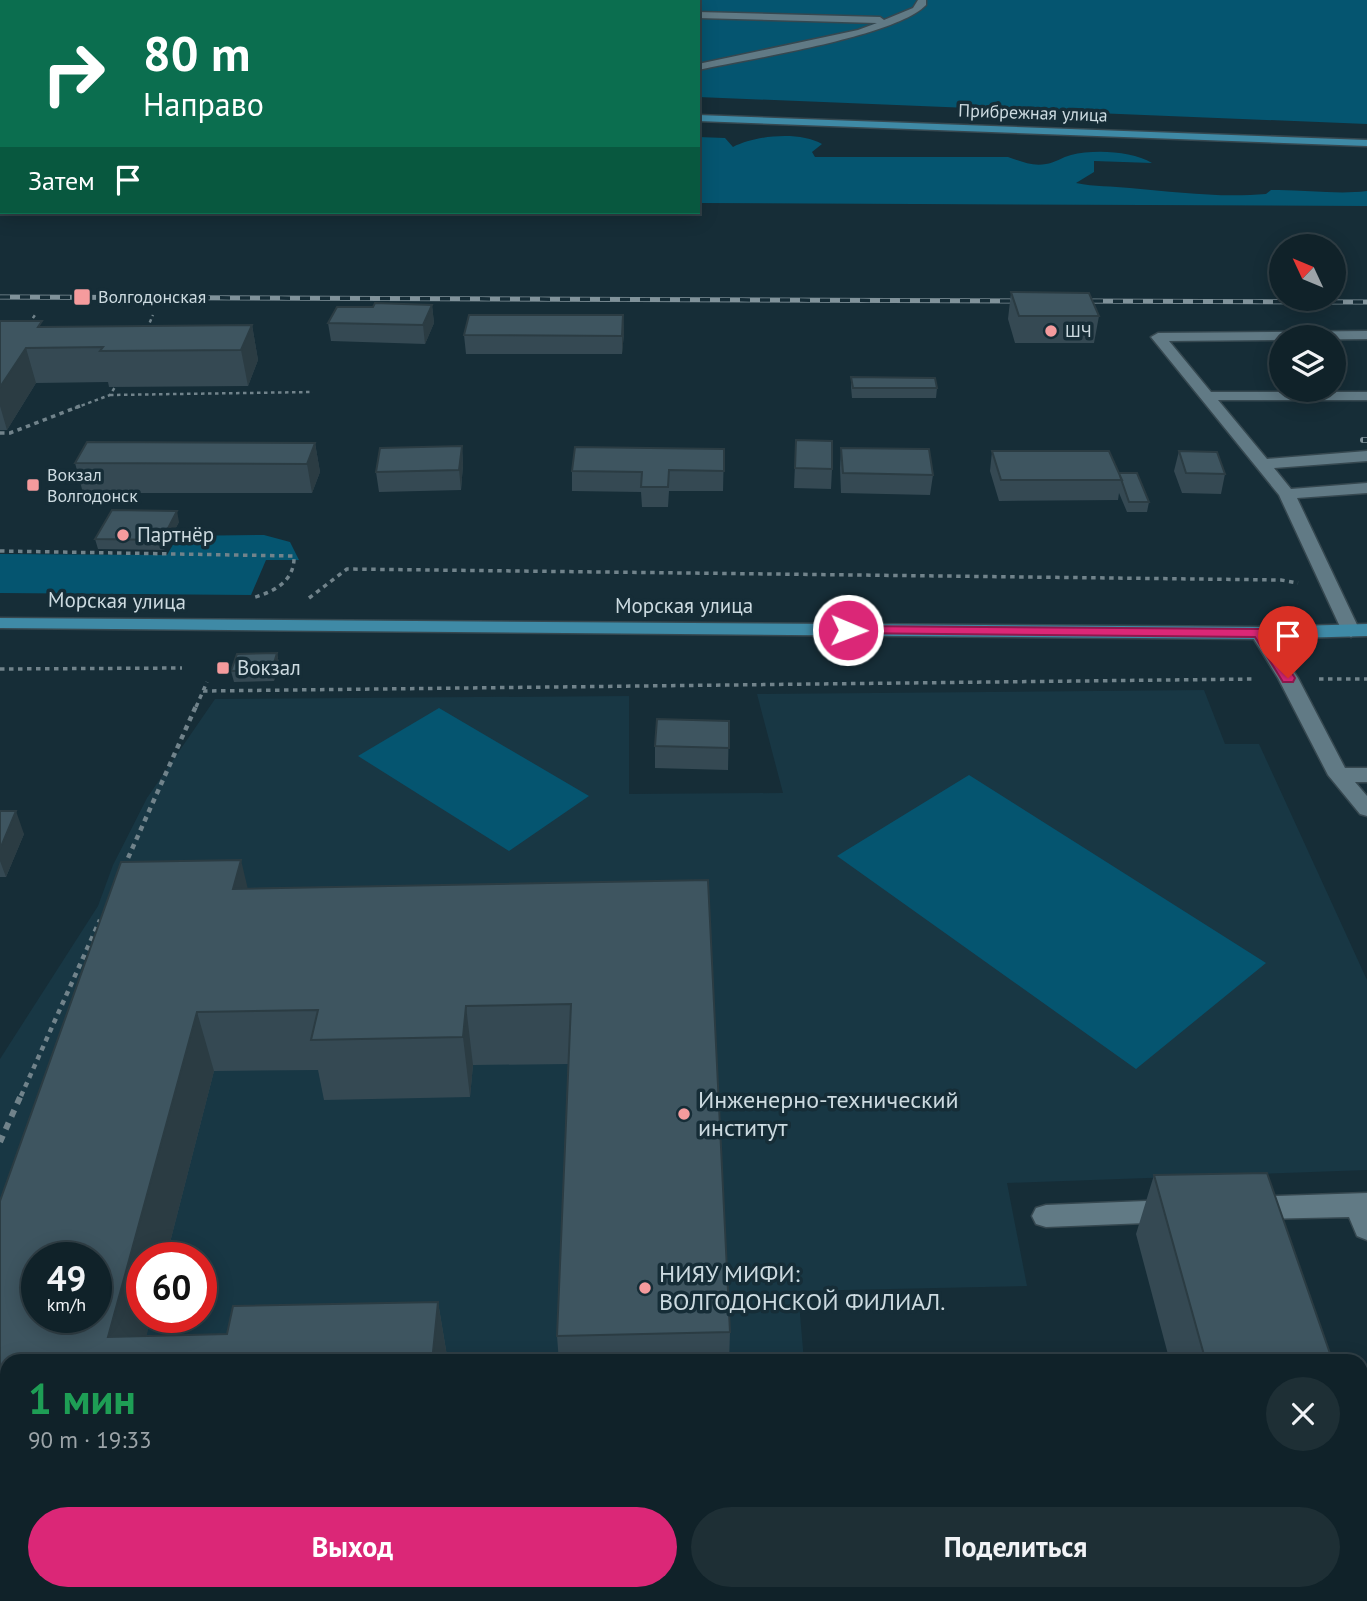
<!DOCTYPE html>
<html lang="ru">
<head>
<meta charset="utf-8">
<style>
  :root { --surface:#102229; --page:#1e2f35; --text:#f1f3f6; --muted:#9ca4a8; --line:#303f46; --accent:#db2777 }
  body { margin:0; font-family:"PT Sans",sans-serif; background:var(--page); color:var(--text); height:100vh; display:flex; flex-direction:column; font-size:26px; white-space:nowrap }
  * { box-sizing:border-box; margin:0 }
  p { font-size:23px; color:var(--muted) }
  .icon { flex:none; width:38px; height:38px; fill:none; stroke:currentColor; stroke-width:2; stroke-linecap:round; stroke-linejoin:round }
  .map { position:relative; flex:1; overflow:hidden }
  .drawer { position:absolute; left:0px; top:1354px; width:1368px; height:247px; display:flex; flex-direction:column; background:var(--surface); border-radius:21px 21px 0 0; box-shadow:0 4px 18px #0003,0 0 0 2px var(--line) }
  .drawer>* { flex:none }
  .banner { position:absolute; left:0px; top:0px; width:700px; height:214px; box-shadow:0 4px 18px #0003,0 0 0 2px var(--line); background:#0b6e4f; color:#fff; overflow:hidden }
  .needle { width:46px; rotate:314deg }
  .controls { position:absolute; left:1269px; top:234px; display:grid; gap:14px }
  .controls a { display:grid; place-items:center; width:77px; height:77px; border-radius:50%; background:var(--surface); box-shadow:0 4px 18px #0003,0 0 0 2px var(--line); font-size:35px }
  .speed { position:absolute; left:21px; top:1242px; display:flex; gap:14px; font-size:35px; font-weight:700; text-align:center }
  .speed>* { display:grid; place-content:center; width:91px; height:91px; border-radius:50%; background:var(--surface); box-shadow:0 4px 18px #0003,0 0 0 2px var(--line); line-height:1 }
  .speed small { font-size:18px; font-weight:400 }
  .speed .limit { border:10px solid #d22; background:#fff; color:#111 }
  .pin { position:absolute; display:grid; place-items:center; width:60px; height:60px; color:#fff; margin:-72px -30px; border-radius:50% 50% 50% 0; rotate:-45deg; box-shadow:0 0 7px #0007 }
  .pin .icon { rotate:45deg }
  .me { position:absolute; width:77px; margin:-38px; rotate:91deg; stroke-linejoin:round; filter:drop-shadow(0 0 5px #0008) }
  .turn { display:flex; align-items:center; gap:24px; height:147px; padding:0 28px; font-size:32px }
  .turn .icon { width:91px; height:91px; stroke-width:2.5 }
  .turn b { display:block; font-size:49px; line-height:60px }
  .then { display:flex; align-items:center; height:66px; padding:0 28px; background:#0003; gap:14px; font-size:26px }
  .round { display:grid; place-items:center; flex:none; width:74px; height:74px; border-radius:37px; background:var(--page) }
  .headline { display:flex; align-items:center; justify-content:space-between; height:119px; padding:0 28px }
  h1 { font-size:42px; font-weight:800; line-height:52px; color:#1e9e55 }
  .primary-button { display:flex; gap:14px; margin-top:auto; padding:14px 28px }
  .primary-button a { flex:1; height:80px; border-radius:42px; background:var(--accent); color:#fff; font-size:28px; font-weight:800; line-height:80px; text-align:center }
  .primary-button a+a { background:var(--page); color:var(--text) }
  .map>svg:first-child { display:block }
  .built { fill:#183744; fill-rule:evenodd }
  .green { fill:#055570 }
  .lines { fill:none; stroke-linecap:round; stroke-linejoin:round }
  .minor-casing { stroke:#364850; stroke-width:3 }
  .major-casing { stroke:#364850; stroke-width:3 }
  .path-far3 { stroke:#71838b; stroke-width:2.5; stroke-dasharray:3.5 3.5; stroke-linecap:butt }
  .path-far2 { stroke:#71838b; stroke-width:3.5; stroke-dasharray:4.5 4.5; stroke-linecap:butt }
  .path-far1 { stroke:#71838b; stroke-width:4.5; stroke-dasharray:5 5; stroke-linecap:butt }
  .path { stroke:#71838b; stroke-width:6; stroke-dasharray:7 7; stroke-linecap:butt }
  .minor { fill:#617a85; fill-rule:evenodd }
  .major { fill:#3f8aa6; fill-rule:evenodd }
  .rail-far1-casing { stroke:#80929a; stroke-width:5 }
  .rail-casing { stroke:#80929a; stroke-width:6 }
  .rail-far1 { stroke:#162d37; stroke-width:3.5; stroke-dasharray:10; stroke-linecap:butt }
  .rail { stroke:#162d37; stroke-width:4.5; stroke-dasharray:13; stroke-linecap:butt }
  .wall { fill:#354953 }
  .shaded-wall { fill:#2b3c43 }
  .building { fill:#3e5560; stroke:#2b3c43; stroke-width:2; fill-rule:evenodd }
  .route { fill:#db2777; stroke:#8e194d; stroke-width:2 }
  .poi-dot { fill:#f59b9d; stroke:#162d37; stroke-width:2.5 }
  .labels { text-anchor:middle; stroke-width:7; stroke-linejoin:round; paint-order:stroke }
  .far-street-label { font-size:18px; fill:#ccdae0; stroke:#162d37 }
  .far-poi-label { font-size:18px; fill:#ccdae0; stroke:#162d37; text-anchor:start }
  .poi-label { font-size:21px; fill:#ccdae0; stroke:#162d37; text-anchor:start }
  .street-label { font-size:21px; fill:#ccdae0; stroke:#162d37 }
  .near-poi-label { font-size:24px; fill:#ccdae0; stroke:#162d37; text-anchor:start }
</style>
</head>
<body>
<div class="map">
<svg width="1367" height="1601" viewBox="0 0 1367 1601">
  <rect width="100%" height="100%" fill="#162d37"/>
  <path class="built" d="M1204 690 1225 744H1259L1367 980V1170L1007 1183 1027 1286 798 1291 804 1361 7 1362V1594H519V1598L319 1596 309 1601H0V1059L98 906 113 865 147 798 215 699 629 696V794L783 793 757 694ZM37 1258H96V1318H37ZM142 1258H201V1318H142Z"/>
  <path class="green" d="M43 0H1367V124L698 97V2H40Z
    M698 137 725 138 733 147C756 135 800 131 822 144L812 152 815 157H1008C1020 161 1033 167 1046 164 1054 163 1063 157 1071 155 1094 149 1132 151 1152 163L1094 161V172L1076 183C1095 187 1112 186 1130 188 1176 192 1220 198 1266 194L1271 190C1303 189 1335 195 1367 191V206L698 203Z
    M264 535 290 542 299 560H266L251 595 0 593V554L167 555 178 536Z
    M439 708 589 796 509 851 358 756Z
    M969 775 1266 963 1136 1069 837 856Z"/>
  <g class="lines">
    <g class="minor-casing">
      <path id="minor" d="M190 0H254L255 2H191Z
        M918 0H926V5C895 37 748 59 698 70V64L858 30 877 23 698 18V12L880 17 884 20 913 8Z
        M1367 331V339L1169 341 1211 392H1367V400H1218L1267 459 1367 451V461L1274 468 1291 489 1367 483V493L1297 498 1360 631 1351 637 1342 631 1279 495 1151 337 1158 333Z
        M1259 627 1266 629 1298 678 1345 768H1367V782H1355L1367 796V816L1360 814 1328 775 1278 678 1250 633Z
        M1367 1193V1240L1357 1236 1349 1217 1252 1219 1242 1216 1238 1208 1242 1200 1252 1197Z
        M1171 1200 1181 1203 1185 1211 1181 1219 1171 1222 1046 1227 1036 1224 1032 1216 1036 1208 1046 1205Z
        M201 1594H235L233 1601H198Z
        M1044 1594H1077L1078 1601H1044Z"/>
    </g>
    <g class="major-casing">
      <path id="major" d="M0 88H2V94H0Z
        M698 115 1367 140V146L698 121Z
        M0 618 1259 627 1367 624V636L1259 639 0 628Z"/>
    </g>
    <path class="path-far3" d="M29 324 35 315
      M147 329 153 315
      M110 395 313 392
      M75 408 110 395 115 387"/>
    <path class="path-far2" d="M0 433H10L80 406
      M0 551 294 556C295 581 274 592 252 598
      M309 598 347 569 1281 580 1298 583
      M0 669 182 668
      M1319 679H1367
      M203 691 1254 679
      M196 707 207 682"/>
    <path class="path-far1" d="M124 867 196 706
      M21 1096 100 920"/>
    <path class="path" d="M0 1142 21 1095"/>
    <use href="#minor" class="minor"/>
    <use href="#major" class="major"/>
    <g class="rail-far1-casing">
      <path id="rail-far1" d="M0 297 1031 301
        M1073 301 1367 302"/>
    </g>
    <g class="rail-casing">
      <path id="rail" d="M1363 440H1367"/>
    </g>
    <use href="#rail-far1" class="rail-far1"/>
    <use href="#rail" class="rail"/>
  </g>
  <path class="wall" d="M2 118V138H0V120Z
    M1011 292 1099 316 1094 343H1015L1008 319Z
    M432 305 434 323 425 344 331 341 328 323 373 307Z
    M623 315 624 333 622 354H466L464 335Z
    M0 321 43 327 252 325 258 360 248 386 109 387 108 382 36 383 7 430H0Z
    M851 377 937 388 936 398H852L851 387Z
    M796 440 832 469 831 489 794 488Z
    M315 443 320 472 312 493H83L75 463Z
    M462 446 463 465 461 490 379 492 376 472Z
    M841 448 933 475 930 495 841 493 840 468Z
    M724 449 723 491H669L668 507H642L641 492 572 491V471Z
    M992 451 1119 473 1149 502 1147 512H1127L1119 493 1118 500 999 501 990 471Z
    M1179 451 1225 474 1221 494 1182 493 1174 471Z
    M179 522 164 550 98 549 95 539Z
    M277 653 279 664 274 681 234 682 231 671Z
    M729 721 728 770 655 768V746Z
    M0 811 24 834 6 877H0Z
    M708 880 730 1332 729 1362H559L557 1336 568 1064 473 1065 470 1097 324 1100 318 1070 214 1071 146 1336 227 1334 438 1302 448 1362H7L0 1201 248 888Z
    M1154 1175 1333 1362H1170L1136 1234Z
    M1125 1594H1362L1367 1601H1127Z"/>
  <path class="shaded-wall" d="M2 3V18L0 19V4Z
    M432 305 434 323 425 344 423 325Z
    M623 315 624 333 622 354V336Z
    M252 325 258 360 248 386 241 350Z
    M26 348 36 383 7 430 0 406V387Z
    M315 443 320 472 312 493 307 464Z
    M462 446 463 465 461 490 459 470Z
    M177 511 179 522 164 550 162 540Z
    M277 653 279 664 274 681 272 670Z
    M16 811 24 834 6 877 0 861V849Z
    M241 860 255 919 233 889Z
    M466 1006 473 1065 470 1097 463 1037Z
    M197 1012 214 1071 166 1258H142V1318H151L140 1362 108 1337Z
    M438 1302 448 1362H432Z
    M36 1594H80L78 1601H35Z"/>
  <path class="building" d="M1011 292 1089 293 1099 316H1019Z
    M375 303 432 305 423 325 328 323 337 307H373Z
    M469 315H623L622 336 464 335Z
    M0 321H42L38 327 252 325 241 350 100 351 103 347 26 348 0 387Z
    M851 377 935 378 937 388H853Z
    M796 440 832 441V469L795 468Z
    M87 442 315 443 307 464 75 463Z
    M462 446 459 470 376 472 380 448Z
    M575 447 724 449V471L669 470 668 487H641L642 472 572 471Z
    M841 448 929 449 933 475 843 473Z
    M992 451H1109L1122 480H1001Z
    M1179 451 1217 452 1225 474 1186 473Z
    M1119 473H1137L1149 502H1129Z
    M112 510 177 511 162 540 95 539Z
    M277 653 272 670 231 671 237 654Z
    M657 719 729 721V748L655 746Z
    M0 811H16L0 849Z
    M241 860 233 889 708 880 730 1332 557 1336 571 1004 466 1006 463 1037 311 1040 318 1010 197 1012 108 1337 227 1334 233 1306 438 1302 432 1362H7V1594H36L35 1601H0V1201L121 862ZM37 1258H96V1318H37Z
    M1267 1173 1333 1362H1206L1154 1175Z
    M1362 1445 1367 1461V1601H1277L1275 1597 1159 1599 1158 1594H1362Z
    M748 1594H1042L1043 1601H749Z"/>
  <path class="route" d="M848 626 1259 629 1264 630 1295 678 1293 682H1283L1255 637 843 633 841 630Z"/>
  <g class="poi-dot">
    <rect x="73" y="288" width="18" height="18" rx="3.5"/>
    <circle cx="1051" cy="331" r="7"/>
    <rect x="26" y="478" width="14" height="14" rx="3.5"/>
    <circle cx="123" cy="535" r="7"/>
    <rect x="216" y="661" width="14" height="14" rx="3.5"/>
    <circle cx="684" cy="1114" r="7"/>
    <circle cx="645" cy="1288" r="7"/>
  </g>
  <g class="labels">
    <g class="far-street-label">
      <text transform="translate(1033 113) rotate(2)" y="6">Прибрежная улица</text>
    </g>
    <g class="far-poi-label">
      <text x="98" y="303">Волгодонская</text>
      <text x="1065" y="337">ШЧ</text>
      <text x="47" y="481">Вокзал<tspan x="47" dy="21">Волгодонск</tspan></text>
    </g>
    <g class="poi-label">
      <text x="137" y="542">Партнёр</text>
      <text x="237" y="675">Вокзал</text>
    </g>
    <g class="street-label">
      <text transform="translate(117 601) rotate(1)" y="7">Морская улица</text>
      <text x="684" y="613">Морская улица</text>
    </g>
    <g class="near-poi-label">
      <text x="698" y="1108">Инженерно-технический<tspan x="698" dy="28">институт</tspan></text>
      <text x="659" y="1282">НИЯУ МИФИ:<tspan x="659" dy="28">ВОЛГОДОНСКОЙ ФИЛИАЛ.</tspan></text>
    </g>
  </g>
</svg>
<div class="controls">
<a><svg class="needle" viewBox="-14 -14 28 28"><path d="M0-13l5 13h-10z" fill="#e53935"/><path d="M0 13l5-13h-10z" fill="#9ca4a8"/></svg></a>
<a><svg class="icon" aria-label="layers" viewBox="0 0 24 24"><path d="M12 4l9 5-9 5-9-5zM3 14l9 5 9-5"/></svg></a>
</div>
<div class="speed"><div>49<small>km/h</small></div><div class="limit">60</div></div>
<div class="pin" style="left:1288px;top:678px;background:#d93025"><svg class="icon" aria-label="arrive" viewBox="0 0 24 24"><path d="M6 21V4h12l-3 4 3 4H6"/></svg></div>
<svg class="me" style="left:848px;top:630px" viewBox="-20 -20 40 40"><circle r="17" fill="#db2777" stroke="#fff" stroke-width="3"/><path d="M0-11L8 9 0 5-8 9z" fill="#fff"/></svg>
<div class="banner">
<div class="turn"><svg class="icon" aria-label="right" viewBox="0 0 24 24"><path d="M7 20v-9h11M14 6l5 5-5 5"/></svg><div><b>80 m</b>Направо</div></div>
<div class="then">Затем<svg class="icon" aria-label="arrive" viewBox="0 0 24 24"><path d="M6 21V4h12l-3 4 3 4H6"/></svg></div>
</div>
<section class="drawer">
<div class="headline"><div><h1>1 мин</h1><p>90 m · 19:33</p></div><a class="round"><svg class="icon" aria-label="close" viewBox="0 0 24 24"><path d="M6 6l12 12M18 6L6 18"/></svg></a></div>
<div class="primary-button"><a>Выход</a><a>Поделиться</a></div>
</section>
</div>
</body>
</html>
